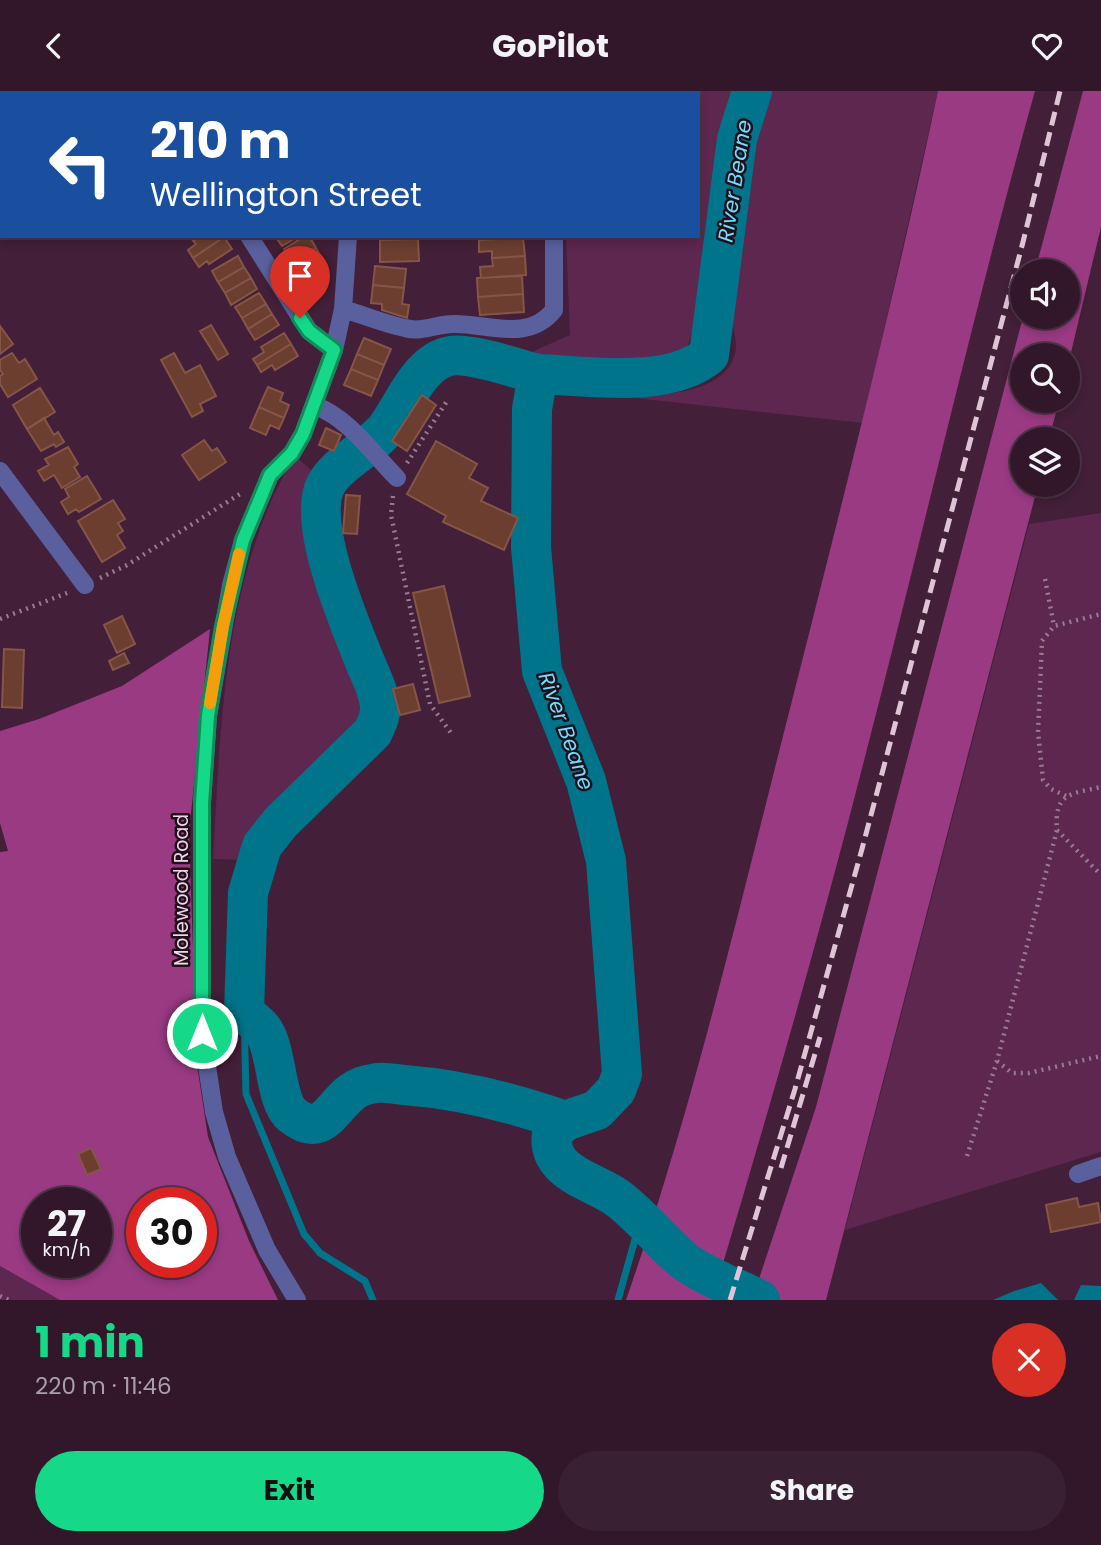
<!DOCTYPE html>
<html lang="en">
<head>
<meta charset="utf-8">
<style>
  :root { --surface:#32172b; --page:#3a2033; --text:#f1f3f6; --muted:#a89fa9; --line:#4d3647; --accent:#15d989 }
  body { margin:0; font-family:Poppins,sans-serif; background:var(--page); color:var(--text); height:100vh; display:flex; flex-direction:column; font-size:26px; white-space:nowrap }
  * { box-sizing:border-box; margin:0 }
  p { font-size:23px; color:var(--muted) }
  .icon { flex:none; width:38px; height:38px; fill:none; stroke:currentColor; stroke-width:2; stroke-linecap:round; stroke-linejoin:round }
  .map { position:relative; height:1209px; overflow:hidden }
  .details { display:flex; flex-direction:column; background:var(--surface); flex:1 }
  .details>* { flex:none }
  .guide { position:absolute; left:0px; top:0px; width:700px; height:147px; box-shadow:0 4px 10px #0003,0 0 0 2px var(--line); background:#1a4fa0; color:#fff; overflow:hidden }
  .buttons { position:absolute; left:1010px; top:168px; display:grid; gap:14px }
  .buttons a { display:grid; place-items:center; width:70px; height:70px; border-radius:50%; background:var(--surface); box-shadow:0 4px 10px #0003,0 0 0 2px var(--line); font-size:35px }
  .speed { position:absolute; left:21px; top:1096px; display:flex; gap:14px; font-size:35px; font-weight:700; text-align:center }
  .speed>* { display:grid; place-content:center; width:91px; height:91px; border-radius:50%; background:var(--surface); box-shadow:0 4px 10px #0003,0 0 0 2px var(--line); line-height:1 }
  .speed small { font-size:18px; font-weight:400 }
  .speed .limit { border:10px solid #d22; background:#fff; color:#111 }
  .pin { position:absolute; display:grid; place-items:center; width:60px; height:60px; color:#fff; margin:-72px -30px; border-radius:50% 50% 50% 0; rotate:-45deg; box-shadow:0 0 7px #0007 }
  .pin .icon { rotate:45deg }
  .me { position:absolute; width:77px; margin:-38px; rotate:0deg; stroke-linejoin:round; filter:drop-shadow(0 0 5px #0008) }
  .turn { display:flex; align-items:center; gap:24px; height:147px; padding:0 35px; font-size:32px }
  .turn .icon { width:91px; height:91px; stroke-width:2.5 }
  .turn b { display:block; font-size:49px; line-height:60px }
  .round { display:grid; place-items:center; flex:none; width:74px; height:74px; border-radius:37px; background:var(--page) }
  .summary { display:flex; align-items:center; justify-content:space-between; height:119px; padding:0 35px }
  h1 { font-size:42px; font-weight:700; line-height:52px; color:var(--accent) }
  .cta { display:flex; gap:14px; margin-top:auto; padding:14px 35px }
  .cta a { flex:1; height:80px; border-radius:42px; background:var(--accent); color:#111; font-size:28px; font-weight:700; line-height:80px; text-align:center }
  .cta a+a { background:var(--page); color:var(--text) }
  header { display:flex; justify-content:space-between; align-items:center; height:91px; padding:0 35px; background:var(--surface); font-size:32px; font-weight:700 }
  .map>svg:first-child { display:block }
  .green { fill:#5d274f }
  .forest { fill:#9a3a83; fill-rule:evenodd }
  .water { fill:#00748a }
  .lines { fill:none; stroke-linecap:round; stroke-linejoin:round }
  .stream { stroke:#00748a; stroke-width:7 }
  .river { stroke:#00748a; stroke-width:40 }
  .building { fill:#6b3e30; stroke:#855547; stroke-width:2 }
  .path { stroke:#997b90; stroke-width:4.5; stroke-dasharray:2 5; stroke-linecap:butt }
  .minor { stroke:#59609d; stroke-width:18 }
  .rail { stroke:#dec4d5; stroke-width:5; stroke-dasharray:14 7; stroke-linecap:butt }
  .route-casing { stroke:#0e8d59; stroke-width:18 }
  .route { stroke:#15d989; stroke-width:12 }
  .slow { stroke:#f59e0b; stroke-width:12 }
  .labels { text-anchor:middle; stroke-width:5; stroke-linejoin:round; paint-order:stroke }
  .street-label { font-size:19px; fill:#efd7e7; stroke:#200f1b }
  .water-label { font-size:21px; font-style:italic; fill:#6ddefc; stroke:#200f1b }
</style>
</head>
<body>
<header><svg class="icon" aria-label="back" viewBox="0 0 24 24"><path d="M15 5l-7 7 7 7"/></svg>GoPilot<svg class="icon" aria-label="heart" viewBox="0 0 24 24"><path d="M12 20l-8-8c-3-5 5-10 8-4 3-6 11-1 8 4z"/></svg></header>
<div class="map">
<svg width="1101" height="1209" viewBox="0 0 1101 1209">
  <rect width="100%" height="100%" fill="#431f39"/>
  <path class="green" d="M444 0H740L734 13 711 103 698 205 692 243 688 254 677 263 655 268 568 275 518 267 570 244 566 145H698V2Z
    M769 0H938L863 332 635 307C665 302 715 303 732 271 742 252 729 229 729 209 729 193 732 176 734 161 739 108 742 47 769 0Z
    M295 365 317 384 309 402 307 421 309 438 335 529 367 613C366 648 337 657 314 677 295 694 251 745 245 769L213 768C221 634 223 482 295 365Z
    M1101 422V1061L845 1139 1029 433Z
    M0 1175 60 1209H0Z"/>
  <path class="forest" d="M938 0H1035C974 218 924 439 867 658 820 843 767 1026 712 1209H626C689 1028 734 839 781 653 836 436 892 219 938 0Z
    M1083 0H1101V136L1068 274V264H1022V310H1059L1049 348H1022V394H1038L826 1209H752L816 1016 1023 226H1068V180H1035Z
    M210 538 189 742 197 974 208 1046 249 1150 278 1209H60L0 1175V761L8 760 0 732V640L39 628 122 595ZM37 1111H96V1171H37ZM142 1111H201V1171H142Z"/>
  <path class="water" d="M1041 1192 1058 1209H993L1014 1200Z
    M1081 1194 1101 1195V1209H1074Z"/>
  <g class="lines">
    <path class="stream" d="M244 921 246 1003 304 1143 320 1162 365 1190 373 1209
      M618 1209 641 1127"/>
    <path class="river" d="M752 0 737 48 709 264C670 298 588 285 538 283L532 318 531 456 542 580 586 690 606 770 622 983 616 999 597 1019 565 1030 552 1042C546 1081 591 1089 616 1106 641 1124 659 1149 683 1169 700 1183 739 1198 760 1209
      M538 283C517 278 470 261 450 265 440 267 430 274 423 282 409 297 400 318 388 335 373 357 333 373 324 398 310 438 347 526 363 566 369 582 379 599 380 616 381 626 376 633 373 641L280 732 262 755 248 802 244 921C251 928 262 935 266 944 277 965 276 1011 292 1024 323 1049 332 1015 352 1001 358 996 369 993 377 992 386 991 395 993 404 994 458 998 514 1012 565 1030"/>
  </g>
  <path class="building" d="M200 145H224V146L193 167 188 159 196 153 193 150Z
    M275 145H299L282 155Z
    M305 145H309L316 157 292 172 284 158Z
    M380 145H406V148L380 149Z
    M478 145H523V147L479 149Z
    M224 146 232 158 209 173 207 170 199 176 193 167Z
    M523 147 525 165 492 167V160L479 161V149Z
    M418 148 419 170 380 171V149Z
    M316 157 325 172 322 185 306 195 292 172Z
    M238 165 244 176 218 191 212 180Z
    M525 165 526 184 481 187 480 176 493 175 492 167Z
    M375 175 406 178 404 197 373 194Z
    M244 176 251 187 225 202 218 191Z
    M522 185 523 203 478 206 477 187Z
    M251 187 257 198 231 214 225 202Z
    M373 194 404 197 402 213 409 214 407 227 382 219V213L371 212Z
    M259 202 266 213 242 227 235 216Z
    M523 203 524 221 480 224 478 206Z
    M266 213 272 223 248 238 242 227Z
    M272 223 279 234 255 249 248 238Z
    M211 234 228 263 218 269 200 240Z
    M0 235 13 253 0 263Z
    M284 242 291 253 257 274 253 268 264 261 261 256Z
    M364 247 391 258 384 274 357 263Z
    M291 253 298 265 275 279 272 274 261 281 257 274Z
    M12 262 19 272 25 268 37 288 8 306 0 293V285L3 283 0 279V269Z
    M174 262 185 282 200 274 216 305 200 313 203 320 192 326 161 269Z
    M357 263 384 274 378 289 351 278Z
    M351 278 378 289 371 305 344 294Z
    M268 296 283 302 280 310 289 314 284 327 259 316Z
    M40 297 55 321 27 338 13 314Z
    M422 304 436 314 407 360 392 350Z
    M259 316 284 327 279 338 270 334 266 344 250 337Z
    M44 327 54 344 58 341 64 351 56 356 54 353 41 360 27 338Z
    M326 337 341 344 334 360 319 354Z
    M204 349 212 360 217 357 226 371 199 389 182 364Z
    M436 350 477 373 469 387 488 397 481 410 518 427 504 459 443 431 446 425 407 403Z
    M68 356 78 373 74 376 80 386 62 397 54 384 44 390 38 380 49 374 45 368Z
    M87 385 101 408 79 421 76 418 68 423 61 411 69 406 65 398Z
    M346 404 360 405 357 443 343 442Z
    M113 409 125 428 118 432 123 440 117 444 125 457 102 471 78 430Z
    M444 495 470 605 439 612 413 502Z
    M122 525 135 553 117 562 104 534Z
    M4 558 24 559 22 617 2 616Z
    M124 562 129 572 113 579 109 570Z
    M413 593 420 619 400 624 393 598Z
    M91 1057 101 1078 87 1084 78 1063Z
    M1077 1107 1079 1116 1098 1112 1101 1131 1051 1141 1046 1114Z"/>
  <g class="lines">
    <path class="path" d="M407 372 447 310
      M393 405 391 424 430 613 451 642
      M100 487 127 474 240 403
      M1045 488 1054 535
      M0 528 67 502
      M1066 705 1051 698 1043 689 1038 641 1042 550 1054 535 1101 523
      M1057 739 1101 784
      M997 970 1012 982H1029L1101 965
      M967 1065 997 970 1057 739C1054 701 1071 703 1101 696
      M0 1205 9 1209"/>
    <path class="minor" d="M159 0 160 2
      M345 0V2
      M249 145 309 240 334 259
      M343 218C364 224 384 233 405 237 422 242 436 233 453 233 487 232 528 252 554 219V145
      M314 314C350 328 371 361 397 387
      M0 380 85 494
      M1078 1083 1101 1075
      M297 1209 267 1159 227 1066 214 1021 202 942V712L208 625 231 494 243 449 270 384 292 362 303 343 334 259 343 218 348 145"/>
    <path class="rail" d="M781 1077 820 946
      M730 1209 795 998 862 758 1023 151 1060 0"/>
  </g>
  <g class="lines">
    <g class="route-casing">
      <path id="route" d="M202 942V712L208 625 223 535 243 449 270 384 292 362 303 343 334 259 309 240 300 227"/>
    </g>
    <use href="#route" class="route"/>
    <path class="slow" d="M210 612 223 535 239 463"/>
  </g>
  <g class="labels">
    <g class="street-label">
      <text transform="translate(181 799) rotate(-90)" y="7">Molewood Road</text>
    </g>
    <g class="water-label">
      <text transform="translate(735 90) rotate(-81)" y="7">River Beane</text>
      <text transform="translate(566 640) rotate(70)" y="7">River Beane</text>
    </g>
  </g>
</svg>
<div class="buttons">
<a><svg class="icon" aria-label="sound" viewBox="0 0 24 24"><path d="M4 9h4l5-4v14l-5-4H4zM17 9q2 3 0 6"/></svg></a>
<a><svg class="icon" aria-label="search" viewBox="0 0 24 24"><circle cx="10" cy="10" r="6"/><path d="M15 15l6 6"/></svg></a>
<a><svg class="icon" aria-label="layers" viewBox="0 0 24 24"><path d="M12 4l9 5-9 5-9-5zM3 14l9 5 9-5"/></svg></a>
</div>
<div class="speed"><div>27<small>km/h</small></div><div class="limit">30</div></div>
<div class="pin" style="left:300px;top:227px;background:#d93025"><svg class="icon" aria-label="arrive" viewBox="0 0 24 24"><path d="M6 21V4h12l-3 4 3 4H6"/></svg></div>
<svg class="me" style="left:202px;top:942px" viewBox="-20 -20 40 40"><circle r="17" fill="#15d989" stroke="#fff" stroke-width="3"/><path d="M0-11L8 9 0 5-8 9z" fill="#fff"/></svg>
<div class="guide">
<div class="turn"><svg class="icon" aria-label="left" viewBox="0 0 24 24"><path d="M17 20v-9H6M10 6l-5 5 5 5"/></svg><div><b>210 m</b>Wellington Street</div></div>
</div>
</div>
<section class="details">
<div class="summary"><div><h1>1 min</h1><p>220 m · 11:46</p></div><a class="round" style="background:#d93025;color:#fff"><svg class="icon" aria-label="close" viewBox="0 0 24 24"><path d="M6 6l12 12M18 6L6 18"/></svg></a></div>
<div class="cta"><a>Exit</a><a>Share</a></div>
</section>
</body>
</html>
